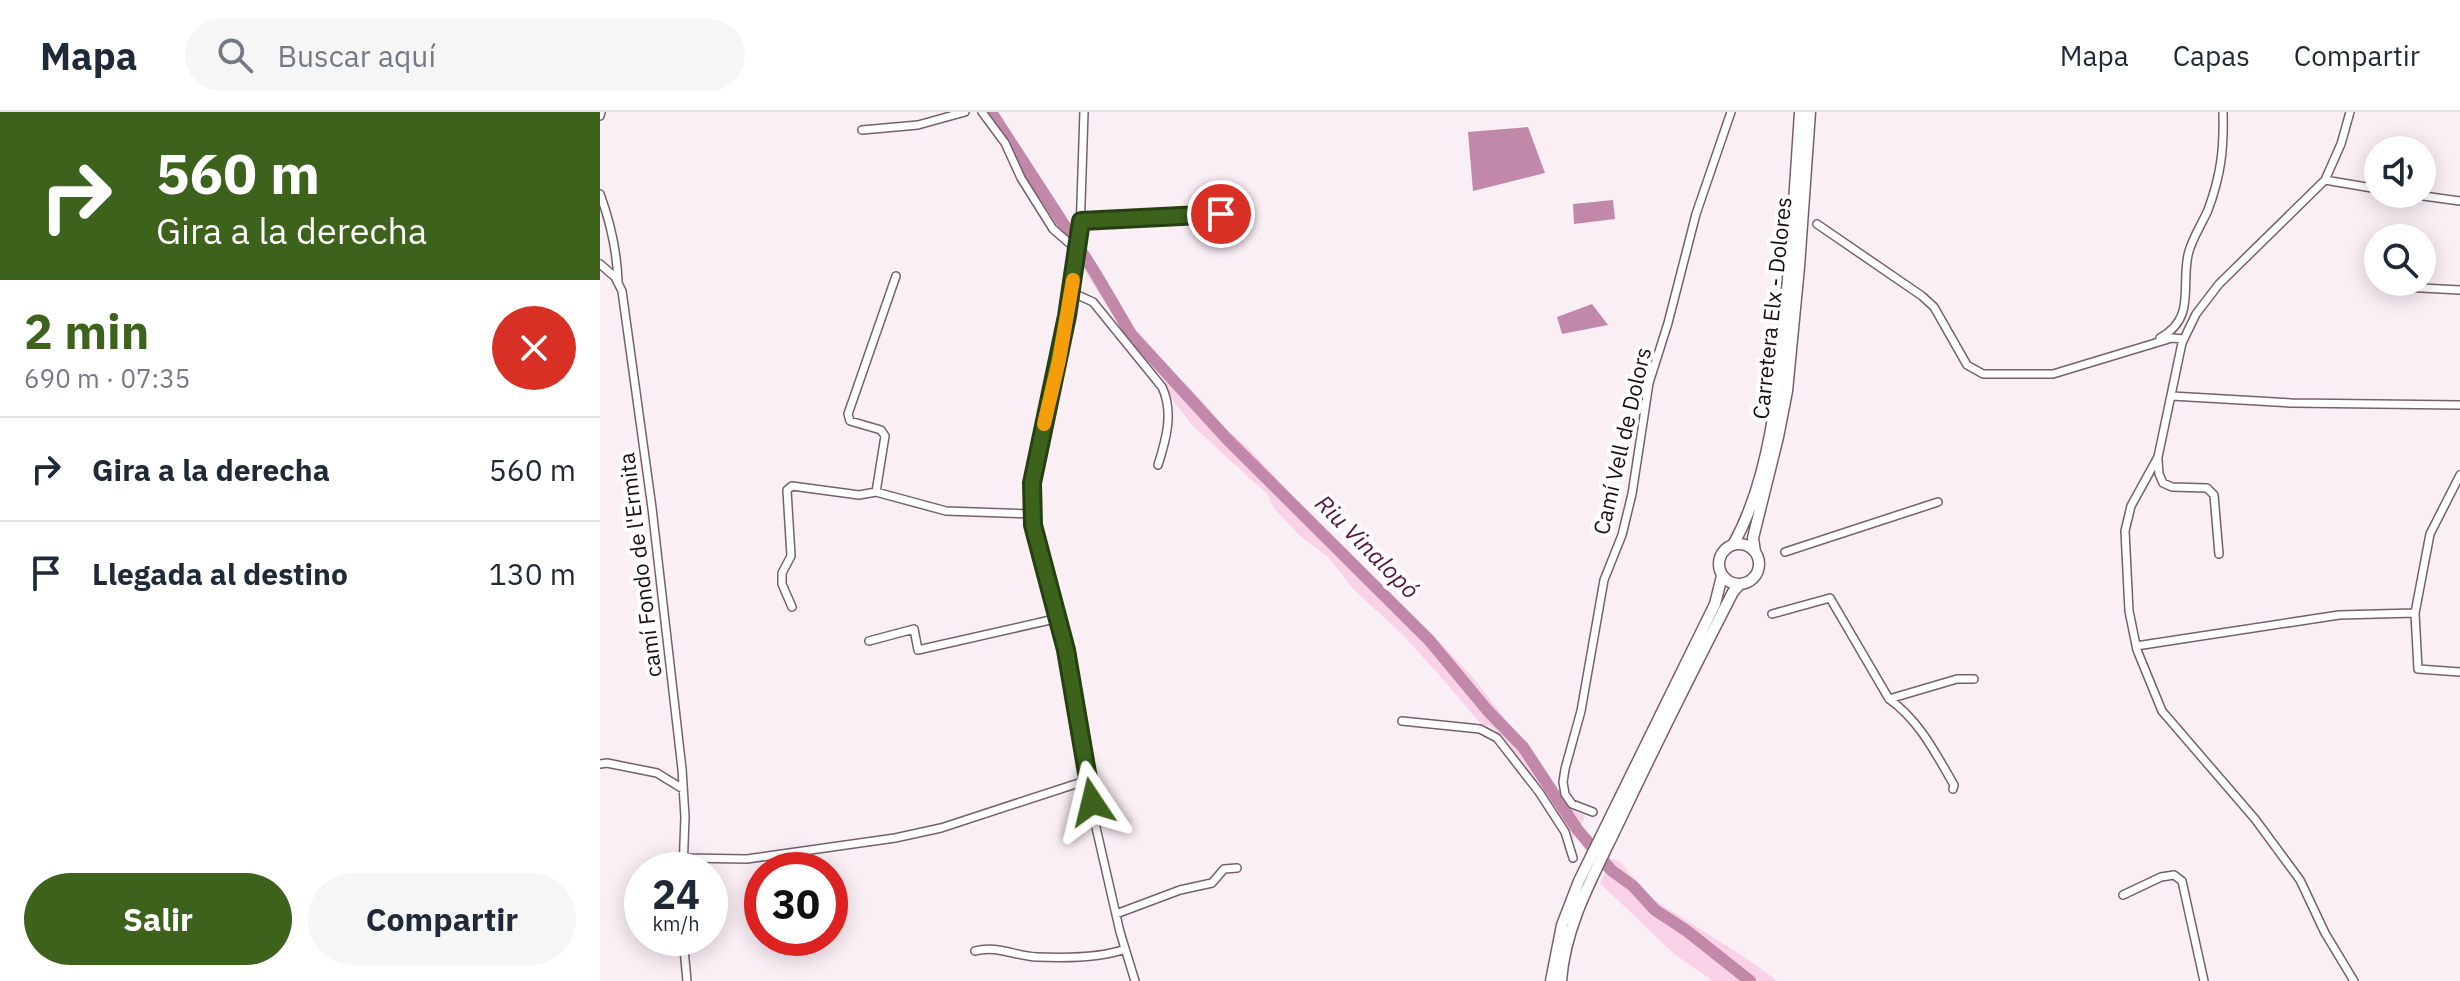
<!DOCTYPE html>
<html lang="es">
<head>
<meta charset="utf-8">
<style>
  :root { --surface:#fff; --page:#f6f6f7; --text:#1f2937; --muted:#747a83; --line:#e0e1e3; --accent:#3c621c }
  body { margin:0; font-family:"IBM Plex Sans",sans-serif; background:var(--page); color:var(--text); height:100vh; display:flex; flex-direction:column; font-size:30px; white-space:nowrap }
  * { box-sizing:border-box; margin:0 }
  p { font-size:26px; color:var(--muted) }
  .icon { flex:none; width:44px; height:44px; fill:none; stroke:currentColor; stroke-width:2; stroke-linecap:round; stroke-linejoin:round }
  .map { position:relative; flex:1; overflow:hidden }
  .panel { display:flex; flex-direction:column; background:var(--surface); width:600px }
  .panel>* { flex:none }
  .top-card { background:#3c621c; color:#fff; overflow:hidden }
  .tools { position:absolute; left:1764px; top:24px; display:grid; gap:16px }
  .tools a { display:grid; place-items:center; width:72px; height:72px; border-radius:50%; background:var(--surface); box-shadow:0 4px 20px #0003; font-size:40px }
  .speed { position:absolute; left:24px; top:740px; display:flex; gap:16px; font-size:40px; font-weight:700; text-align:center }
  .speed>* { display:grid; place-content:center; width:104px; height:104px; border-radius:50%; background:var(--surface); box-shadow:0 4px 20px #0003; line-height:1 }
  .speed small { font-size:20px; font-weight:400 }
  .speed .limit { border:12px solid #d22; background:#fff; color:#111 }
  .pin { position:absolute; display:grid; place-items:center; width:68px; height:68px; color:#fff; margin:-34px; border:4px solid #fff; border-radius:50%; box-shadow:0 2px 8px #0007 }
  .me { position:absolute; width:88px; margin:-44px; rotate:350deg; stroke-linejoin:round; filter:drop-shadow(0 0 6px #0008) }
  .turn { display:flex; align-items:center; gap:28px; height:168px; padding:0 24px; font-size:36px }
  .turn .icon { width:104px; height:104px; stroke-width:2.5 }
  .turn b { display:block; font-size:56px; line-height:68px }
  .round { display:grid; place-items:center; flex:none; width:84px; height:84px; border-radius:42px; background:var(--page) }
  .summary { display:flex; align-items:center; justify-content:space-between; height:136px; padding:0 24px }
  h1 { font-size:48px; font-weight:700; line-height:60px; color:var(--accent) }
  .primary-button { display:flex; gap:16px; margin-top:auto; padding:16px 24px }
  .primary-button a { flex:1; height:92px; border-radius:48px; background:var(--accent); color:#fff; font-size:32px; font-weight:700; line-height:92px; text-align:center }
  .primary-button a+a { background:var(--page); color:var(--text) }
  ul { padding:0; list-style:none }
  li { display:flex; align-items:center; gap:24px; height:104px; padding:0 24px; border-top:2px solid var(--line) }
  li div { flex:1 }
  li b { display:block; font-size:30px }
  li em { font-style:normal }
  header { display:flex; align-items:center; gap:48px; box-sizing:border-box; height:112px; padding:0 40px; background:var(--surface); border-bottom:2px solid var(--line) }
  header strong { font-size:38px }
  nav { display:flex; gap:44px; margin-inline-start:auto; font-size:28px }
  .search { width:560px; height:72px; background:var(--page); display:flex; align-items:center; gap:20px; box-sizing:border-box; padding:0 28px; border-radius:44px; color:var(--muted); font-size:30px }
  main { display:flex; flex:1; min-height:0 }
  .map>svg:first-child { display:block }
  .green { fill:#fad2e8 }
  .water { fill:#c288aa }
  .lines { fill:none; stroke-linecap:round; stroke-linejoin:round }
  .river { stroke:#c288aa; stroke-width:12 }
  .street-casing { stroke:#785f6d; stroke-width:10 }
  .secondary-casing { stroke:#785f6d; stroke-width:13 }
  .street { stroke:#fff; stroke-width:7 }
  .secondary { stroke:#fff; stroke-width:10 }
  .route-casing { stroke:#274012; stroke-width:20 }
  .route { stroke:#3c621c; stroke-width:14 }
  .slow { stroke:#f59e0b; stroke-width:14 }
  .labels { text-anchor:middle; stroke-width:8; stroke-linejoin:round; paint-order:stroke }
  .street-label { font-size:22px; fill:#190f14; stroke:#fff }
  .water-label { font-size:24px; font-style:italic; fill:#571341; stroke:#fff }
</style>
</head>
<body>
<header>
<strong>Mapa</strong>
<div class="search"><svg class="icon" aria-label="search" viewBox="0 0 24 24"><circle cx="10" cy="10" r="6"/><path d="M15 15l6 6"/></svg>Buscar aquí</div>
<nav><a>Mapa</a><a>Capas</a><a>Compartir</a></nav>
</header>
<main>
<section class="panel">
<div class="top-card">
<div class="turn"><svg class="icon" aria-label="right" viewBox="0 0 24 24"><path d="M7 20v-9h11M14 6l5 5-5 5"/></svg><div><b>560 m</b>Gira a la derecha</div></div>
</div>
<div class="summary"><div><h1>2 min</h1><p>690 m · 07:35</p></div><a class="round" style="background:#d93025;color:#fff"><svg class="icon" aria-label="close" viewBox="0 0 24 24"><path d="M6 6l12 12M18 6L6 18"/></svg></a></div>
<ul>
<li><svg class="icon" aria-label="right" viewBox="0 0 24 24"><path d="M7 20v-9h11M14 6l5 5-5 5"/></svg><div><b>Gira a la derecha</b></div><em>560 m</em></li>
<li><svg class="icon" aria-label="arrive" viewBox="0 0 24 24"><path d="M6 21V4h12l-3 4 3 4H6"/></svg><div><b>Llegada al destino</b></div><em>130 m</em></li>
</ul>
<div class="primary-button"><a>Salir</a><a>Compartir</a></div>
</section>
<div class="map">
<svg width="1860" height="869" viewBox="0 0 1860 869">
  <rect width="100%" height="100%" fill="#fbeff6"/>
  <path class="green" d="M386 0H398L471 114V128L454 113Z
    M486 139 533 216 555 242 597 283 621 312 649 337 718 412 834 524 874 567 934 644 970 696 985 704 973 727 944 681 911 636 893 616 880 611 841 565 802 522 754 478 729 446 699 423 673 395 668 383 594 315 573 289 561 261 525 221 485 160 483 153Z
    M1012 747 1019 749 1051 786 1152 850 1177 869H1113L1074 842 1000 771Z"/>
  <path class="water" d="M928 15 945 61 873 79 868 20Z
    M1013 88 1015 107 974 112 973 92Z
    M992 192 1008 213 962 222 957 205Z"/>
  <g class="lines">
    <path class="river" d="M391 0 494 159 531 222 627 327 829 528 888 599 923 635 977 717 1011 758 1033 774 1055 798 1087 819 1150 869"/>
    <g class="street-casing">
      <path id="street" d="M382 0 405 31 421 66 453 117 477 138
        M484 0 480 121 459 248 432 371 433 413 466 538 495 711 520 820 535 869
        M1750 0 1741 32 1725 68 1619 172 1596 202 1582 231 1558 345 1531 394 1525 419 1529 499 1537 538 1562 599 1655 707 1700 768 1725 821 1754 869
        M0 4 1 0
        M262 18 318 13 365 0
        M1725 68 1778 77
        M0 82C11 112 17 138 18 170
        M1809 82 1860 89
        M481 109 649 101
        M1217 112 1322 184 1334 195 1367 253 1383 262H1453L1572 226 1584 227
        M0 152 15 165 22 179 52 396 82 657 85 705 83 758
        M1803 175 1860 178
        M471 180 493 190 562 275C574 300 566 328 558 353
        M1560 226C1596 206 1581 176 1588 143 1591 128 1602 112 1608 98 1621 63 1624 37 1623 0
        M1572 284 1691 291 1860 293
        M1558 348 1559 362 1563 371 1572 375 1607 376 1614 383 1619 442
        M276 380 285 324 281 318 250 309 248 302 296 164
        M1185 440 1338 390
        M192 495 182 472V461L191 444 187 378 192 374 259 383 276 380 346 399 432 402
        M1815 501 1830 422 1860 363
        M1172 502 1230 486 1289 587 1357 567H1374
        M269 529 314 517 318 538 459 506
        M1536 534 1739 503 1815 501 1818 557 1860 560
        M1289 587C1319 608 1336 642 1354 673L1353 677
        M802 609 880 617 897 626 939 680 965 720 973 746
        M0 652 7 651 57 661 83 677
        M993 700 972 692 965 682 963 670 965 657 981 599 1004 468 1022 423 1032 382 1049 271 1068 211 1096 102 1131 0
        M83 746 147 747 295 726 341 716 488 668
        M1523 783 1561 765 1574 763 1582 769 1604 869
        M516 802 580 778 612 771 624 757 637 756
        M83 826 87 869
        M375 839C397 833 415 844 437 845 462 846 502 846 525 837"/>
    </g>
    <g class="secondary-casing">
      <path id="secondary" d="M1119 452a20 20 0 1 1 40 0a20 20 0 1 1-40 0Z
        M1133 433C1172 363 1179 269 1186 189 1192 126 1196 63 1200 0
        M1155 440 1153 426 1178 325 1187 279 1199 155 1210 0
        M951 869 962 813 979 769 1115 492 1122 464
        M961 869C965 812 995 761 1019 710 1056 632 1094 556 1133 480L1139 473"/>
    </g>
    <use href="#street" class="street"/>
    <use href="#secondary" class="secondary"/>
  </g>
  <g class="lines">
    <g class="route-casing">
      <path id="route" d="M492 690 466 538 433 413 432 371 467 204 481 109 621 102"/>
    </g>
    <use href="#route" class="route"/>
    <path class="slow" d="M444 312 459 248 473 168"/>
  </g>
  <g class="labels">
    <g class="street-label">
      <text transform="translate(1172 196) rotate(-84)" y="8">Carretera Elx - Dolores</text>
      <text transform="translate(1022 329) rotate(-77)" y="8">Camí Vell de Dolors</text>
      <text transform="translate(40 453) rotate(-97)" y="8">camí Fondo de l'Ermita</text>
    </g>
    <g class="water-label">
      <text transform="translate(767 435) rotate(45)" y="8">Riu Vinalopó</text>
    </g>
  </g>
</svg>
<div class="tools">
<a><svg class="icon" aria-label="sound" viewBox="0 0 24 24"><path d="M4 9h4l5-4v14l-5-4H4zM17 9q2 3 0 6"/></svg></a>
<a><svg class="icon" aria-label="search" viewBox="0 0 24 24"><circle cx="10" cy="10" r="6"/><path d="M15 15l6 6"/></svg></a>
</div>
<div class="speed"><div>24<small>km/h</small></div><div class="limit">30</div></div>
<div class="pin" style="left:621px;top:102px;background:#d93025"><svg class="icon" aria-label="arrive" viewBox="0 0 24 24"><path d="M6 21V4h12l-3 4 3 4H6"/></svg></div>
<svg class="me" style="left:492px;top:690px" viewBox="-20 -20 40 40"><path d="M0-17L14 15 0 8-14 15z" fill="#3c621c" stroke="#fff" stroke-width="4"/></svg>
</div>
</main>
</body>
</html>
